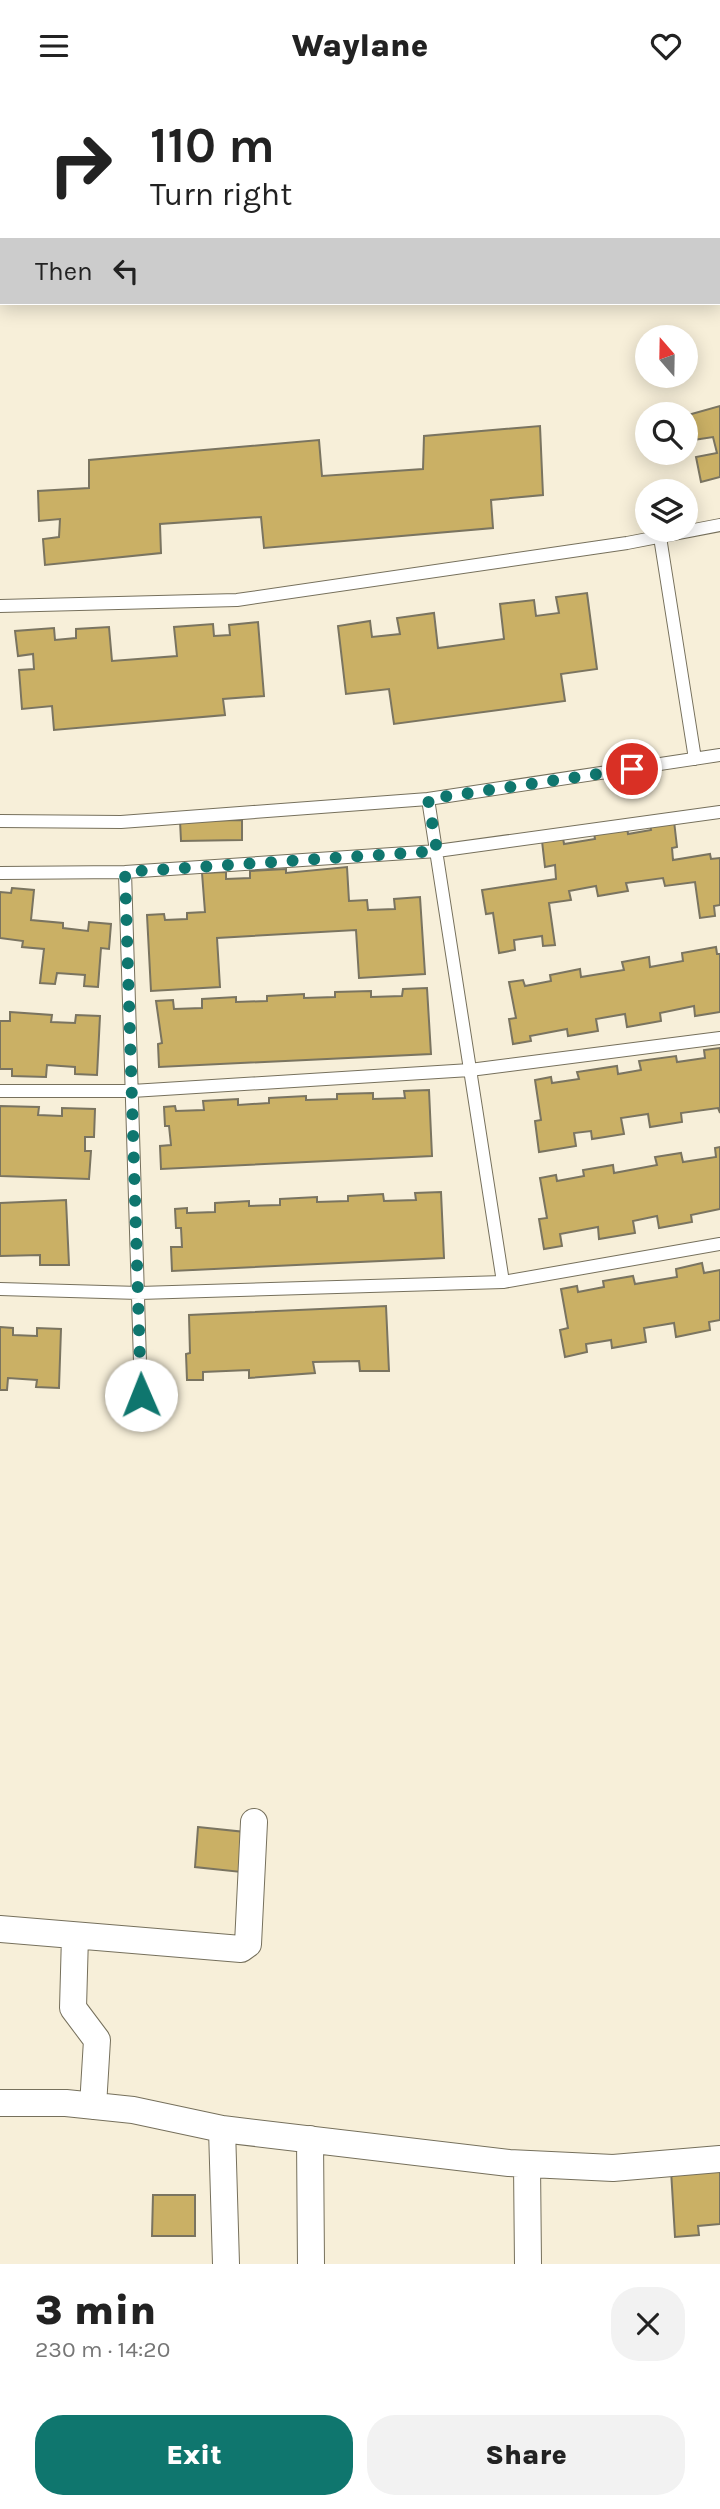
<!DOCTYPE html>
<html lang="en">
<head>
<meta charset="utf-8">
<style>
  :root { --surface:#fff; --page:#f2f2f2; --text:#222; --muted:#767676; --accent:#0f766e }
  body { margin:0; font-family:Karla,sans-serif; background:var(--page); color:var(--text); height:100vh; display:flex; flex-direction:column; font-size:26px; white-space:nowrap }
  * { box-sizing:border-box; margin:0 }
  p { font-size:23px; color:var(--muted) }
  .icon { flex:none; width:38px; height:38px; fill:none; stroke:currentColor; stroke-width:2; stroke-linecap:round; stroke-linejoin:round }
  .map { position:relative; height:2173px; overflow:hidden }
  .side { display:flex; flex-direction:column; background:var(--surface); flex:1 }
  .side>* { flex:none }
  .hud { position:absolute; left:0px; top:0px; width:721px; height:214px; box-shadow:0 4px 18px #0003; background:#fff; color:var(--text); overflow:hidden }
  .needle { width:46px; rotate:340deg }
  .tools { position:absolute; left:635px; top:234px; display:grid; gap:14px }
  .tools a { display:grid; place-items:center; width:63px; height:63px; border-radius:50%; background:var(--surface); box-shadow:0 4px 18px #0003; font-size:35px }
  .pin { position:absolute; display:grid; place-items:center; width:60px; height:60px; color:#fff; margin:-30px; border:4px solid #fff; border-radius:50%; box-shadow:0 2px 7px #0007 }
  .me { position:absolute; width:77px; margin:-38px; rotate:359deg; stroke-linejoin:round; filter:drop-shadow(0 0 5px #0008) }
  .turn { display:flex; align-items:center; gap:24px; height:147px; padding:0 35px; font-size:32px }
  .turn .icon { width:91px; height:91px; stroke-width:2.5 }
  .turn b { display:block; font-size:49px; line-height:60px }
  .then { display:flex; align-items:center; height:66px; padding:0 35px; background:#0003; gap:14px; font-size:26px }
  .round { display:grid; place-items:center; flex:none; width:74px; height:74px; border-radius:28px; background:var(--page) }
  .head { display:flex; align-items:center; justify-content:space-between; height:119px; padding:0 35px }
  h1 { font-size:42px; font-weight:800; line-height:52px }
  .action { display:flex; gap:14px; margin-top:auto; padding:14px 35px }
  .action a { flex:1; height:80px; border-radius:28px; background:var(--accent); color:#fff; font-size:28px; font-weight:800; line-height:80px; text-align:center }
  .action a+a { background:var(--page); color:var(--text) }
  header { display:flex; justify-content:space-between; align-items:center; height:91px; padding:0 35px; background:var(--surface); font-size:32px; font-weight:800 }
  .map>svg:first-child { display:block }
  .building { fill:#cab065; stroke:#7a7460; stroke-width:2 }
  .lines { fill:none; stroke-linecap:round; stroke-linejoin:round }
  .service-casing { stroke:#76705c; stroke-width:14 }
  .minor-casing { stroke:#76705c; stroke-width:28 }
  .service { stroke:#fff; stroke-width:12 }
  .minor { stroke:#fff; stroke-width:26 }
  .route { stroke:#0f766e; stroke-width:12; stroke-dasharray:0 21.6 }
</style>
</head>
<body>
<header><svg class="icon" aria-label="menu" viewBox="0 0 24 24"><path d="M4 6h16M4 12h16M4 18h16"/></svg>Waylane<svg class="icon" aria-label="heart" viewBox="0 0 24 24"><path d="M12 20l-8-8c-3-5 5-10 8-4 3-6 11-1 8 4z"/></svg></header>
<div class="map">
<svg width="720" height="2173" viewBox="0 0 720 2173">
  <rect width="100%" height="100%" fill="#f7efd9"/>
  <path class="building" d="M489 0H576V2H489Z
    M675 0H720V78L719 2Z
    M720 315V386L701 391 696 366 717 362 713 346 693 349 688 324Z
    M540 335 543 404 491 409 493 437 264 457 261 426 160 433 161 462 45 474 43 448 59 446 60 428 39 430 38 400 89 397V369L319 349 322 385 423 378 424 345Z
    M587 502 597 578 561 583 565 610 394 633 389 598 346 603 338 535 370 530 372 546 400 543 397 527 434 522 438 557 504 548 500 513 534 509 536 525 559 522 556 506Z
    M258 531 264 605 223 608 225 624 54 639 52 615 22 618 19 579 34 578 33 563 18 565 15 540 54 537 55 549 76 547V538L109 536 112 570 177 565 174 536 213 533 214 545 230 544 229 534Z
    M242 729V749L181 750 180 730Z
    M674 730 677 756 672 757 673 769 710 763 711 768 720 767V814L714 815 715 825 700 827 695 791 665 795 663 787 626 792 628 800 598 805 596 795 569 800 571 809 549 812 555 854 543 855 542 845 514 849 515 859 499 862 493 822 486 823 482 799 556 788 555 774 545 776 542 750 563 747 564 753 595 748 594 742 627 737 628 743 651 739 650 733Z
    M347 776 349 810 367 809 368 819 395 818 394 808 420 806 425 883 359 887 356 839 217 847 220 896 151 900 147 824 164 823 165 829 187 828V822L205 821 202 782 226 781V788L250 787V780L286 778V782Z
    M12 797 34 799 31 829 63 832V837L88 840 89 831 111 833 109 858 101 857 98 896 84 895 85 884 57 882 55 893 40 892 44 858 22 856 23 850 0 847V801L11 802Z
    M716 856 717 863H720V921L695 925 694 915 660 922 661 930 627 936 625 923 596 928 598 940 568 945 567 938 530 945 531 950 513 953 509 928 516 927 509 891 523 889 525 895 551 890 550 884 580 878 581 886 624 879 622 871 649 866 650 876 683 870 682 862Z
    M427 897 431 963 159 976 158 953 162 952 156 910 173 909 174 918 202 917V908L236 906V911L267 910V905L304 903V907L335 906V901L371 900V906L402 905 403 898Z
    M10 921 52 924 51 931 75 932 76 924 100 925 97 984 75 983V976L47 974 46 986 12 985V978H0V930H10Z
    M720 957V1022L718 1017 681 1022 682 1031 650 1036 648 1023 621 1027 624 1043 592 1048 591 1040 574 1042 576 1055 539 1061 535 1030 541 1029 535 989 551 986 552 992 579 988 577 981 617 975 618 983 641 979 639 970 676 965 677 971 705 967 704 959Z
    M429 999 432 1065 161 1078 160 1055 171 1054 169 1035H165L164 1016 175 1015 176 1020 204 1019 203 1010 238 1008V1014L269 1012V1007L306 1005V1009L337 1008V1003L373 1002V1008L405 1007 404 1000Z
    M0 1015 39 1016 38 1024 62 1025V1017L95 1018 94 1046H85V1060H91L89 1088 0 1085Z
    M720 1056V1118L691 1124 692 1131 659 1137 657 1125 633 1130 635 1142 599 1148 598 1136 560 1143 562 1155 544 1158 539 1128 547 1127 540 1087 556 1084 557 1090 584 1085 583 1079 613 1074 614 1082 657 1074 655 1066 681 1062 683 1071 716 1066 715 1057Z
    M441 1101 444 1167 172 1180 171 1156H182L181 1137H176L175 1118 187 1117V1122L215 1121V1112L249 1110V1115L280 1114V1108L317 1106V1111L348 1110V1105L383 1103 384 1110 416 1109 415 1102Z
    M66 1109 69 1174H40V1164L0 1165V1112Z
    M702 1172 704 1182 720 1179V1229L709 1231 710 1239 676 1246 674 1232 644 1237 646 1251 612 1257 611 1249 586 1253 587 1261 565 1266 560 1239 568 1237 561 1198 577 1195 578 1201 604 1196 603 1190 633 1185 635 1193 677 1186 676 1178Z
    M386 1215 389 1280H360L359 1270 313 1271 315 1282 249 1287V1279L203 1281V1289H187L186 1263 190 1262 189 1224Z
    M0 1236 13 1237V1244L37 1245V1237L61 1238 59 1297 36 1296 37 1289 8 1287 7 1299H0Z
    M198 1736 245 1741 241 1781 195 1776Z
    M720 2076V2133L698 2135 699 2144 675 2146 671 2079Z
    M153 2104H195V2145H152Z"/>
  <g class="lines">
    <g class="service-casing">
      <path id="service" d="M168 0V2
        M320 0V2
        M301 2 304 0
        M0 11H2
        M719 116H720
        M0 137H2
        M660 446 695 668
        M0 515 237 509 627 452 720 434
        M428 708 503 1191 720 1153
        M0 730 121 731 428 708 720 664
        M125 781 141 1304
        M0 782 125 781 437 760 720 721
        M0 1000H132L470 979 720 947
        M0 1198 139 1202 503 1191"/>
    </g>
    <g class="minor-casing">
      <path id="minor" d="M0 1838 241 1858 248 1853 254 1731
        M75 1845 73 1917 97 1949 93 2015
        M0 2012H66L133 2019 222 2038 509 2072 613 2077 720 2068
        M222 2038 226 2173
        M310 2048 311 2173
        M527 2073 528 2173"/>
    </g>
    <use href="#service" class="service"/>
    <use href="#minor" class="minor"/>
  </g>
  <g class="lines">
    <path class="route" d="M141 1304 125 781 437 760 428 708 632 678"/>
  </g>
</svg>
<div class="tools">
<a><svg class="needle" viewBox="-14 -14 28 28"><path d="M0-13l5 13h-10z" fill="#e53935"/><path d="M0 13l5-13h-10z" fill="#767676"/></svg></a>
<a><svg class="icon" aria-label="search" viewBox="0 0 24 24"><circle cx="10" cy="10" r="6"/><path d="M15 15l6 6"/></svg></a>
<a><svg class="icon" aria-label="layers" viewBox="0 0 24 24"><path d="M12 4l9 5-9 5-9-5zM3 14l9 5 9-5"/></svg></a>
</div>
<div class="pin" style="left:632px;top:678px;background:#d93025"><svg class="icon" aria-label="arrive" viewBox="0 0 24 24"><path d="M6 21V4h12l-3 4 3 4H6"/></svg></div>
<svg class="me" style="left:141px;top:1304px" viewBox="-20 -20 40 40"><circle r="19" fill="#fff"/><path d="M0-13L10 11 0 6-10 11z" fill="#0f766e"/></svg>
<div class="hud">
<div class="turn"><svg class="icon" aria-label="right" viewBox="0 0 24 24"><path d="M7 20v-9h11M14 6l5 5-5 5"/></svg><div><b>110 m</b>Turn right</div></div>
<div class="then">Then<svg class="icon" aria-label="left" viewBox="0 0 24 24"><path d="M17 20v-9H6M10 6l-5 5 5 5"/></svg></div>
</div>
</div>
<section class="side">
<div class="head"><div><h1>3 min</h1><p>230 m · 14:20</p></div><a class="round"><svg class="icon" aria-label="close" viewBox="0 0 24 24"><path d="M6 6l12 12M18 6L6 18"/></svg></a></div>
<div class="action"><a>Exit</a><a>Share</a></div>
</section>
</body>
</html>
